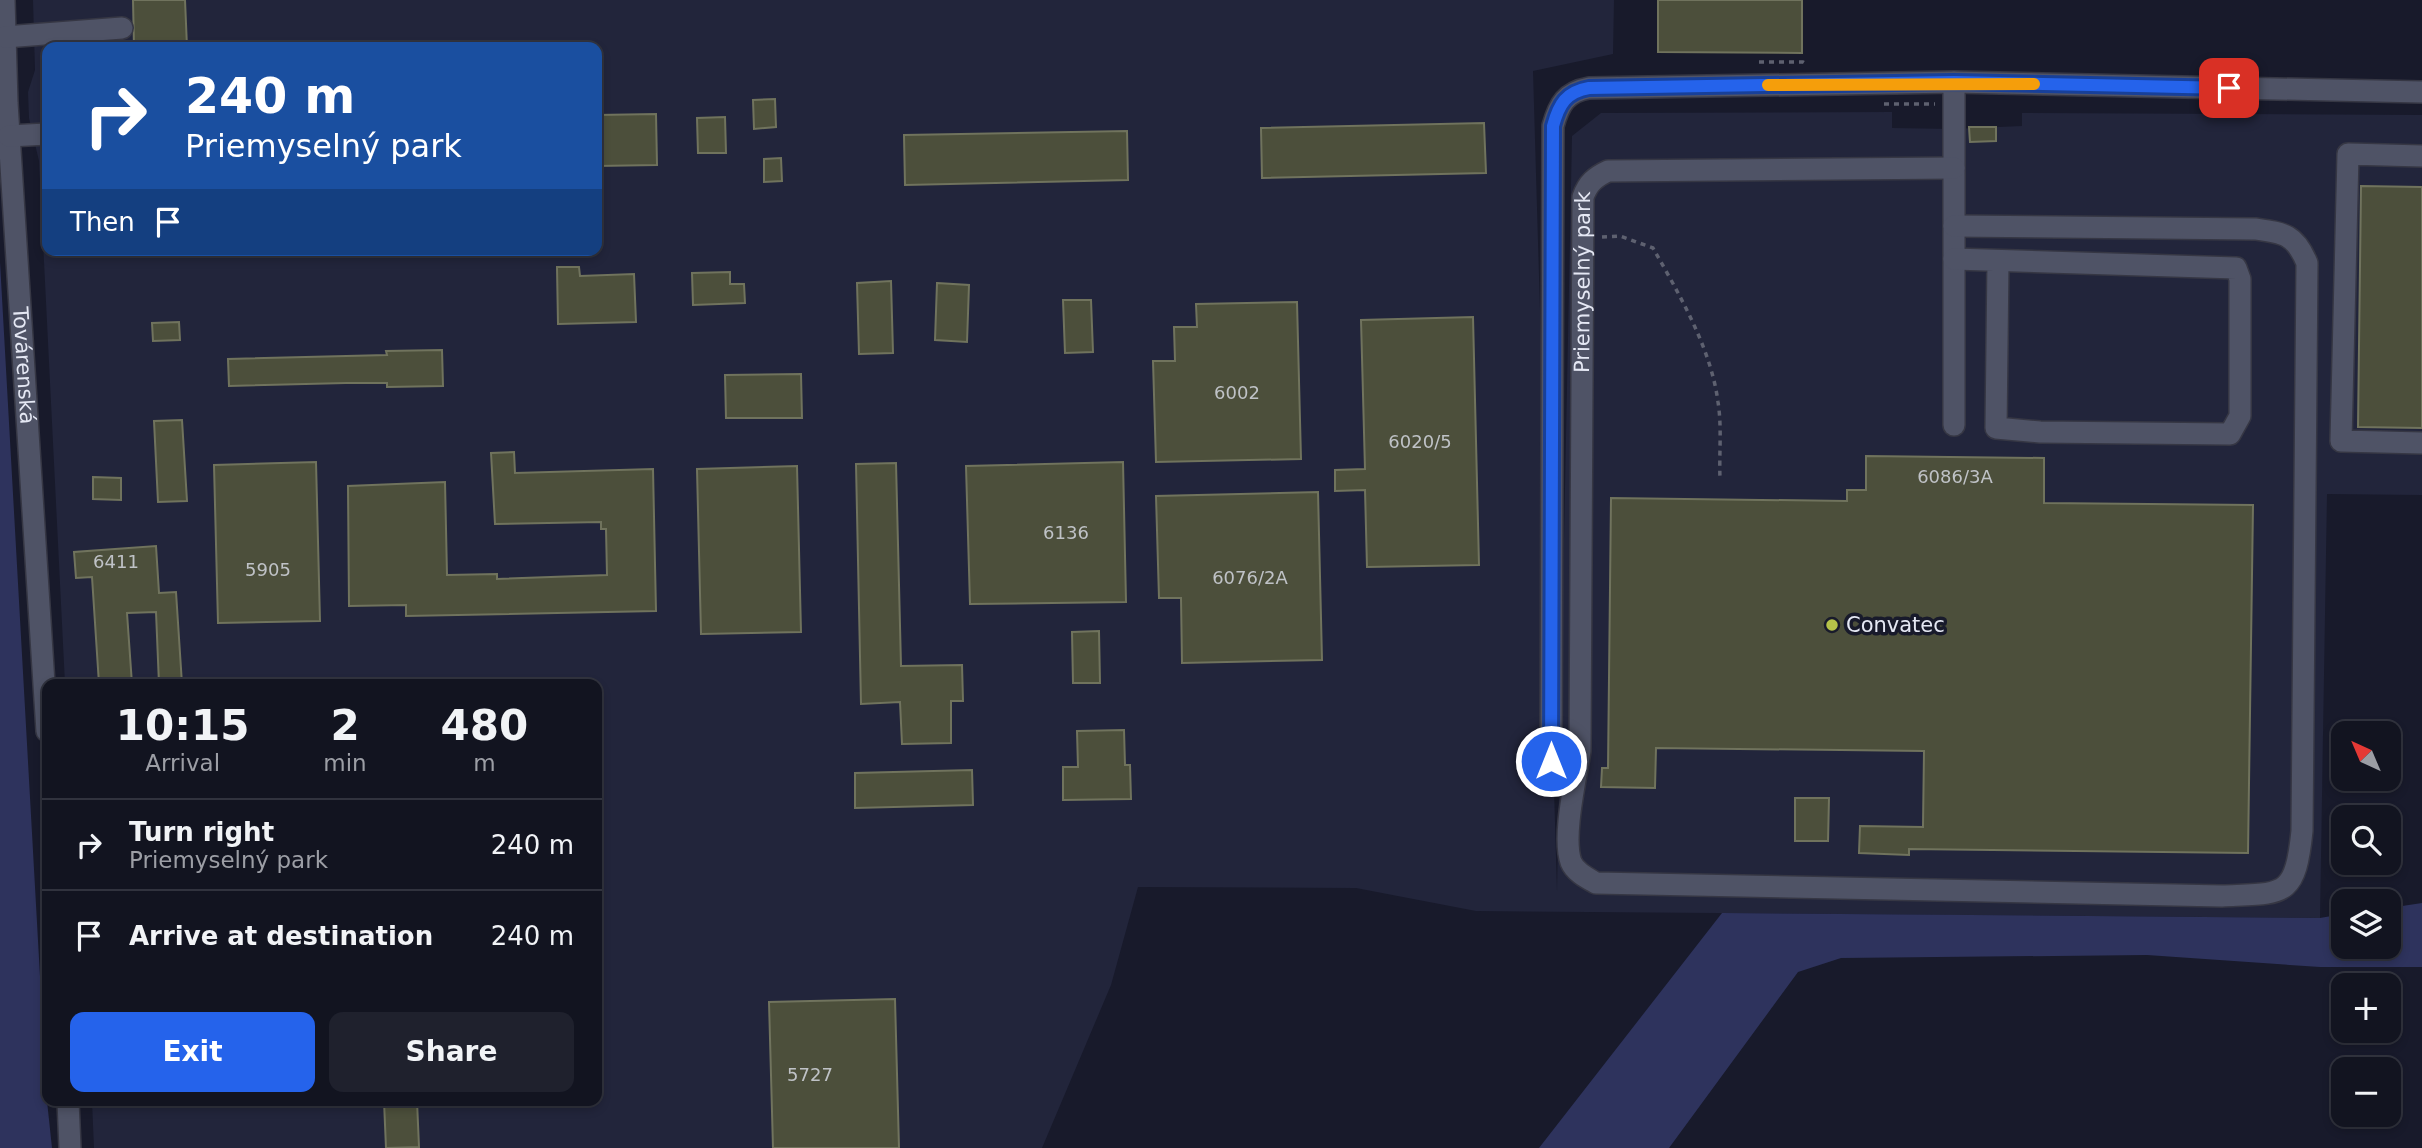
<!DOCTYPE html>
<html lang="en">
<head>
<meta charset="utf-8">
<style>
  :root { --surface:#121420; --page:#1f212d; --text:#f1f3f6; --muted:#9c9ea5; --line:#31333e; --accent:#2563eb }
  body { margin:0; font-family:"DejaVu Sans",sans-serif; background:var(--page); color:var(--text); height:100vh; display:flex; flex-direction:column; font-size:26px; white-space:nowrap }
  * { box-sizing:border-box; margin:0 }
  p { font-size:23px; color:var(--muted) }
  .icon { flex:none; width:38px; height:38px; fill:none; stroke:currentColor; stroke-width:2; stroke-linecap:round; stroke-linejoin:round }
  .map { position:relative; flex:1; overflow:hidden }
  .panel { position:absolute; left:42px; top:679px; width:560px; height:427px; display:flex; flex-direction:column; background:var(--surface); border-radius:14px; box-shadow:0 4px 10px #0003,0 0 0 2px var(--line) }
  .panel>* { flex:none }
  .top-card { position:absolute; left:42px; top:42px; width:560px; height:214px; border-radius:14px; box-shadow:0 4px 10px #0003,0 0 0 2px var(--line); background:#1a4fa0; color:#fff; overflow:hidden }
  .needle { width:46px; rotate:316deg }
  .controls { position:absolute; left:2331px; top:721px; display:grid; gap:14px }
  .controls a { display:grid; place-items:center; width:70px; height:70px; border-radius:14px; background:var(--surface); box-shadow:0 4px 10px #0003,0 0 0 2px var(--line); font-size:35px }
  .pin { position:absolute; display:grid; place-items:center; width:60px; height:60px; color:#fff; margin:-30px; border-radius:14px; box-shadow:0 4px 10px #0006 }
  .me { position:absolute; width:77px; margin:-38px; rotate:0deg; stroke-linejoin:round; filter:drop-shadow(0 0 5px #0008) }
  .turn { display:flex; align-items:center; gap:24px; height:147px; padding:0 28px; font-size:32px }
  .turn .icon { width:91px; height:91px; stroke-width:2.5 }
  .turn b { display:block; font-size:49px; line-height:60px }
  .then { display:flex; align-items:center; height:66px; padding:0 28px; background:#0003; gap:14px; font-size:26px }
  .eta { display:flex; justify-content:space-evenly; align-items:center; height:119px; text-align:center }
  .eta b { font-size:42px; font-weight:600; line-height:49px }
  .primary-button { display:flex; gap:14px; margin-top:auto; padding:14px 28px }
  .primary-button a { flex:1; height:80px; border-radius:14px; background:var(--accent); color:#fff; font-size:28px; font-weight:600; line-height:80px; text-align:center }
  .primary-button a+a { background:var(--page); color:var(--text) }
  ul { padding:0; list-style:none }
  li { display:flex; align-items:center; gap:21px; height:91px; padding:0 28px; border-top:2px solid var(--line) }
  li div { flex:1 }
  li b { display:block; font-size:26px }
  li em { font-style:normal }
  .map>svg:first-child { display:block }
  .built { fill:#22253b; fill-rule:evenodd }
  .green { fill:#2e335d }
  .building { fill:#4c4f3b; stroke:#70735d; stroke-width:2 }
  .lines { fill:none; stroke-linecap:round; stroke-linejoin:round }
  .minor-casing { stroke:#363744; stroke-width:24 }
  .path { stroke:#5e6170; stroke-width:3.5; stroke-dasharray:5 5; stroke-linecap:butt }
  .minor { stroke:#4f5366; stroke-width:21 }
  .route-casing { stroke:#184099; stroke-width:18 }
  .route { stroke:#2563eb; stroke-width:12 }
  .slow { stroke:#f59e0b; stroke-width:12 }
  .poi-dot { fill:#b5c249; stroke:#181a2b; stroke-width:2.5 }
  .labels { text-anchor:middle; stroke-width:7; stroke-linejoin:round; paint-order:stroke }
  .number-label { font-size:18px; fill:#bfc2c6 }
  .street-label { font-size:21px; fill:#e5e8f4; stroke:#181a2b }
  .poi-label { font-size:21px; fill:#e5e8f4; stroke:#181a2b; text-anchor:start }
</style>
</head>
<body>
<div class="map">
<svg width="2422" height="1148" viewBox="0 0 2422 1148">
  <rect width="100%" height="100%" fill="#181a2b"/>
  <path class="built" d="M33 0H1614L1613 54 1533 71 1557 891 1572 136 1601 113 1892 112V128L1952 129 2022 126V113L2422 115V495L2327 494 2320 918 1476 911 1356 888 1138 887 1111 985 1042 1148H94L92 1101H597V684H65L39 161 29 118 28 92 35 70ZM47 47H597V250H47Z"/>
  <path class="green" d="M0 262 47 1101 52 1148H0Z
    M2422 903V967H2320L2147 955 1841 958 1798 972 1669 1148H1539L1722 913 2320 918 2343 914V947H2389V908Z"/>
  <path class="building" d="M133 0H185L187 47H134Z
    M1658 0H1802V53L1658 52Z
    M775 99 776 127 754 129 753 100Z
    M656 114 657 165 597 166V115Z
    M725 117 726 153H698L697 118Z
    M1484 123 1486 173 1262 178 1261 128Z
    M1969 127H1996V141L1970 142Z
    M1127 131 1128 180 905 185 904 135Z
    M781 158 782 181 764 182V159Z
    M2361 186 2422 187V428L2358 427Z
    M557 267H579L580 276 634 274 636 322 558 324Z
    M730 272V284H744L745 303 693 305 692 273Z
    M891 281 893 353 859 354 857 283Z
    M937 283 969 285 967 342 935 340Z
    M1063 300H1091L1093 352 1065 353Z
    M1297 302 1301 459 1156 462 1153 361H1175L1174 327H1197L1196 304Z
    M1473 317 1479 565 1367 567 1365 490 1335 491V470L1365 469 1361 320Z
    M179 322 180 340 153 341 152 323Z
    M442 350 443 386 387 387V383H346L229 386 228 359 387 355 386 351Z
    M801 374 802 418H726L725 375Z
    M182 420 187 501 158 502 154 421Z
    M514 452 515 473 653 469 656 611 406 616V605L349 606 348 486 445 482 447 575 497 574V579L607 575 606 529H601V522L495 524 491 453Z
    M1866 456 2044 458V503L2253 505 2248 853 1909 849V855L1859 853 1860 826 1923 827 1924 751 1656 748 1655 788 1601 787 1602 768H1608L1611 498 1847 501V490H1866Z
    M316 462 320 621 218 623 214 465Z
    M1123 462 1126 602 970 604 966 466Z
    M896 463 901 666 962 665 963 701H951V743L902 744 900 702 861 704 856 464Z
    M797 466 801 632 701 634 697 469Z
    M93 477 121 478V500L93 499Z
    M1318 492 1322 660 1182 663 1181 598H1159L1156 496Z
    M156 546 159 593 176 592 182 684H159L156 612 127 613 132 684H99L92 577 76 578 74 552Z
    M1099 631 1100 683H1073L1072 632Z
    M1124 730 1125 765H1130L1131 799 1063 800V767H1078L1077 731Z
    M972 770 973 805 855 808V773Z
    M1795 798H1829L1828 841H1795Z
    M895 999 899 1148H773L769 1002Z
    M384 1101H417L419 1147 386 1148Z"/>
  <g class="lines">
    <g class="minor-casing">
      <g id="minor">
        <path id="s1" d="M4 0 7 103 47 731"/>
        <path d="M5 37 122 28"/>
        <path d="M1954 82V425"/>
        <path d="M9 136 47 134"/>
        <path d="M2422 156 2348 154 2341 441 2422 443"/>
        <path id="s2" d="M1954 226 2255 229C2284 233 2295 234 2307 263L2302 831C2295 899 2284 893 2222 896L1596 883C1587 878 1575 872 1571 862 1562 837 1576 778 1580 751L1583 197C1588 183 1595 177 1608 171L1954 168"/>
        <path d="M1954 259 2236 268 2240 279V416L2230 434 2040 432 1996 428 1998 261"/>
        <path d="M1551 761 1553 126C1559 104 1566 92 1589 88L1954 82 2422 92"/>
        <path d="M68 1101 70 1148"/>
      </g>
    </g>
    <path class="path" d="M1759 62H1803L1808 65
      M1884 104H1935
      M1602 237 1620 236 1653 248C1679 294 1711 348 1718 402 1722 427 1719 454 1720 478"/>
    <use href="#minor" class="minor"/>
  </g>
  <g class="lines">
    <g class="route-casing">
      <path id="route" d="M1551 761 1553 126C1559 104 1566 92 1589 88L1954 82 2229 88"/>
    </g>
    <use href="#route" class="route"/>
    <path class="slow" d="M1768 85 2034 84"/>
  </g>
  <circle class="poi-dot" cx="1832" cy="625" r="7"/>
  <g class="labels">
    <g class="number-label">
      <text x="1237" y="399">6002</text>
      <text x="1420" y="448">6020/5</text>
      <text x="1955" y="483">6086/3A</text>
      <text x="1066" y="539">6136</text>
      <text x="116" y="568">6411</text>
      <text x="268" y="576">5905</text>
      <text x="1250" y="584">6076/2A</text>
      <text x="810" y="1081">5727</text>
    </g>
    <g class="street-label">
      <text dy="7" stroke="none"><textPath href="#s2" startOffset="2300">Priemyselný park</textPath></text>
      <text dy="7" stroke="none"><textPath href="#s1" startOffset="366">Továrenská</textPath></text>
    </g>
    <g class="poi-label">
      <text x="1846" y="632">Convatec</text>
    </g>
  </g>
</svg>
<div class="controls">
<a><svg class="needle" viewBox="-14 -14 28 28"><path d="M0-13l5 13h-10z" fill="#e53935"/><path d="M0 13l5-13h-10z" fill="#9c9ea5"/></svg></a>
<a><svg class="icon" aria-label="search" viewBox="0 0 24 24"><circle cx="10" cy="10" r="6"/><path d="M15 15l6 6"/></svg></a>
<a><svg class="icon" aria-label="layers" viewBox="0 0 24 24"><path d="M12 4l9 5-9 5-9-5zM3 14l9 5 9-5"/></svg></a>
<a>+</a>
<a>−</a>
</div>
<div class="pin" style="left:2229px;top:88px;background:#d93025"><svg class="icon" aria-label="arrive" viewBox="0 0 24 24"><path d="M6 21V4h12l-3 4 3 4H6"/></svg></div>
<svg class="me" style="left:1551px;top:761px" viewBox="-20 -20 40 40"><circle r="17" fill="#2563eb" stroke="#fff" stroke-width="3"/><path d="M0-11L8 9 0 5-8 9z" fill="#fff"/></svg>
<div class="top-card">
<div class="turn"><svg class="icon" aria-label="right" viewBox="0 0 24 24"><path d="M7 20v-9h11M14 6l5 5-5 5"/></svg><div><b>240 m</b>Priemyselný park</div></div>
<div class="then">Then<svg class="icon" aria-label="arrive" viewBox="0 0 24 24"><path d="M6 21V4h12l-3 4 3 4H6"/></svg></div>
</div>
<section class="panel">
<div class="eta">
<div><b>10:15</b><p>Arrival</p></div>
<div><b>2</b><p>min</p></div>
<div><b>480</b><p>m</p></div>
</div>
<ul>
<li><svg class="icon" aria-label="right" viewBox="0 0 24 24"><path d="M7 20v-9h11M14 6l5 5-5 5"/></svg><div><b>Turn right</b><p>Priemyselný park</p></div><em>240 m</em></li>
<li><svg class="icon" aria-label="arrive" viewBox="0 0 24 24"><path d="M6 21V4h12l-3 4 3 4H6"/></svg><div><b>Arrive at destination</b></div><em>240 m</em></li>
</ul>
<div class="primary-button"><a>Exit</a><a>Share</a></div>
</section>
</div>
</body>
</html>
